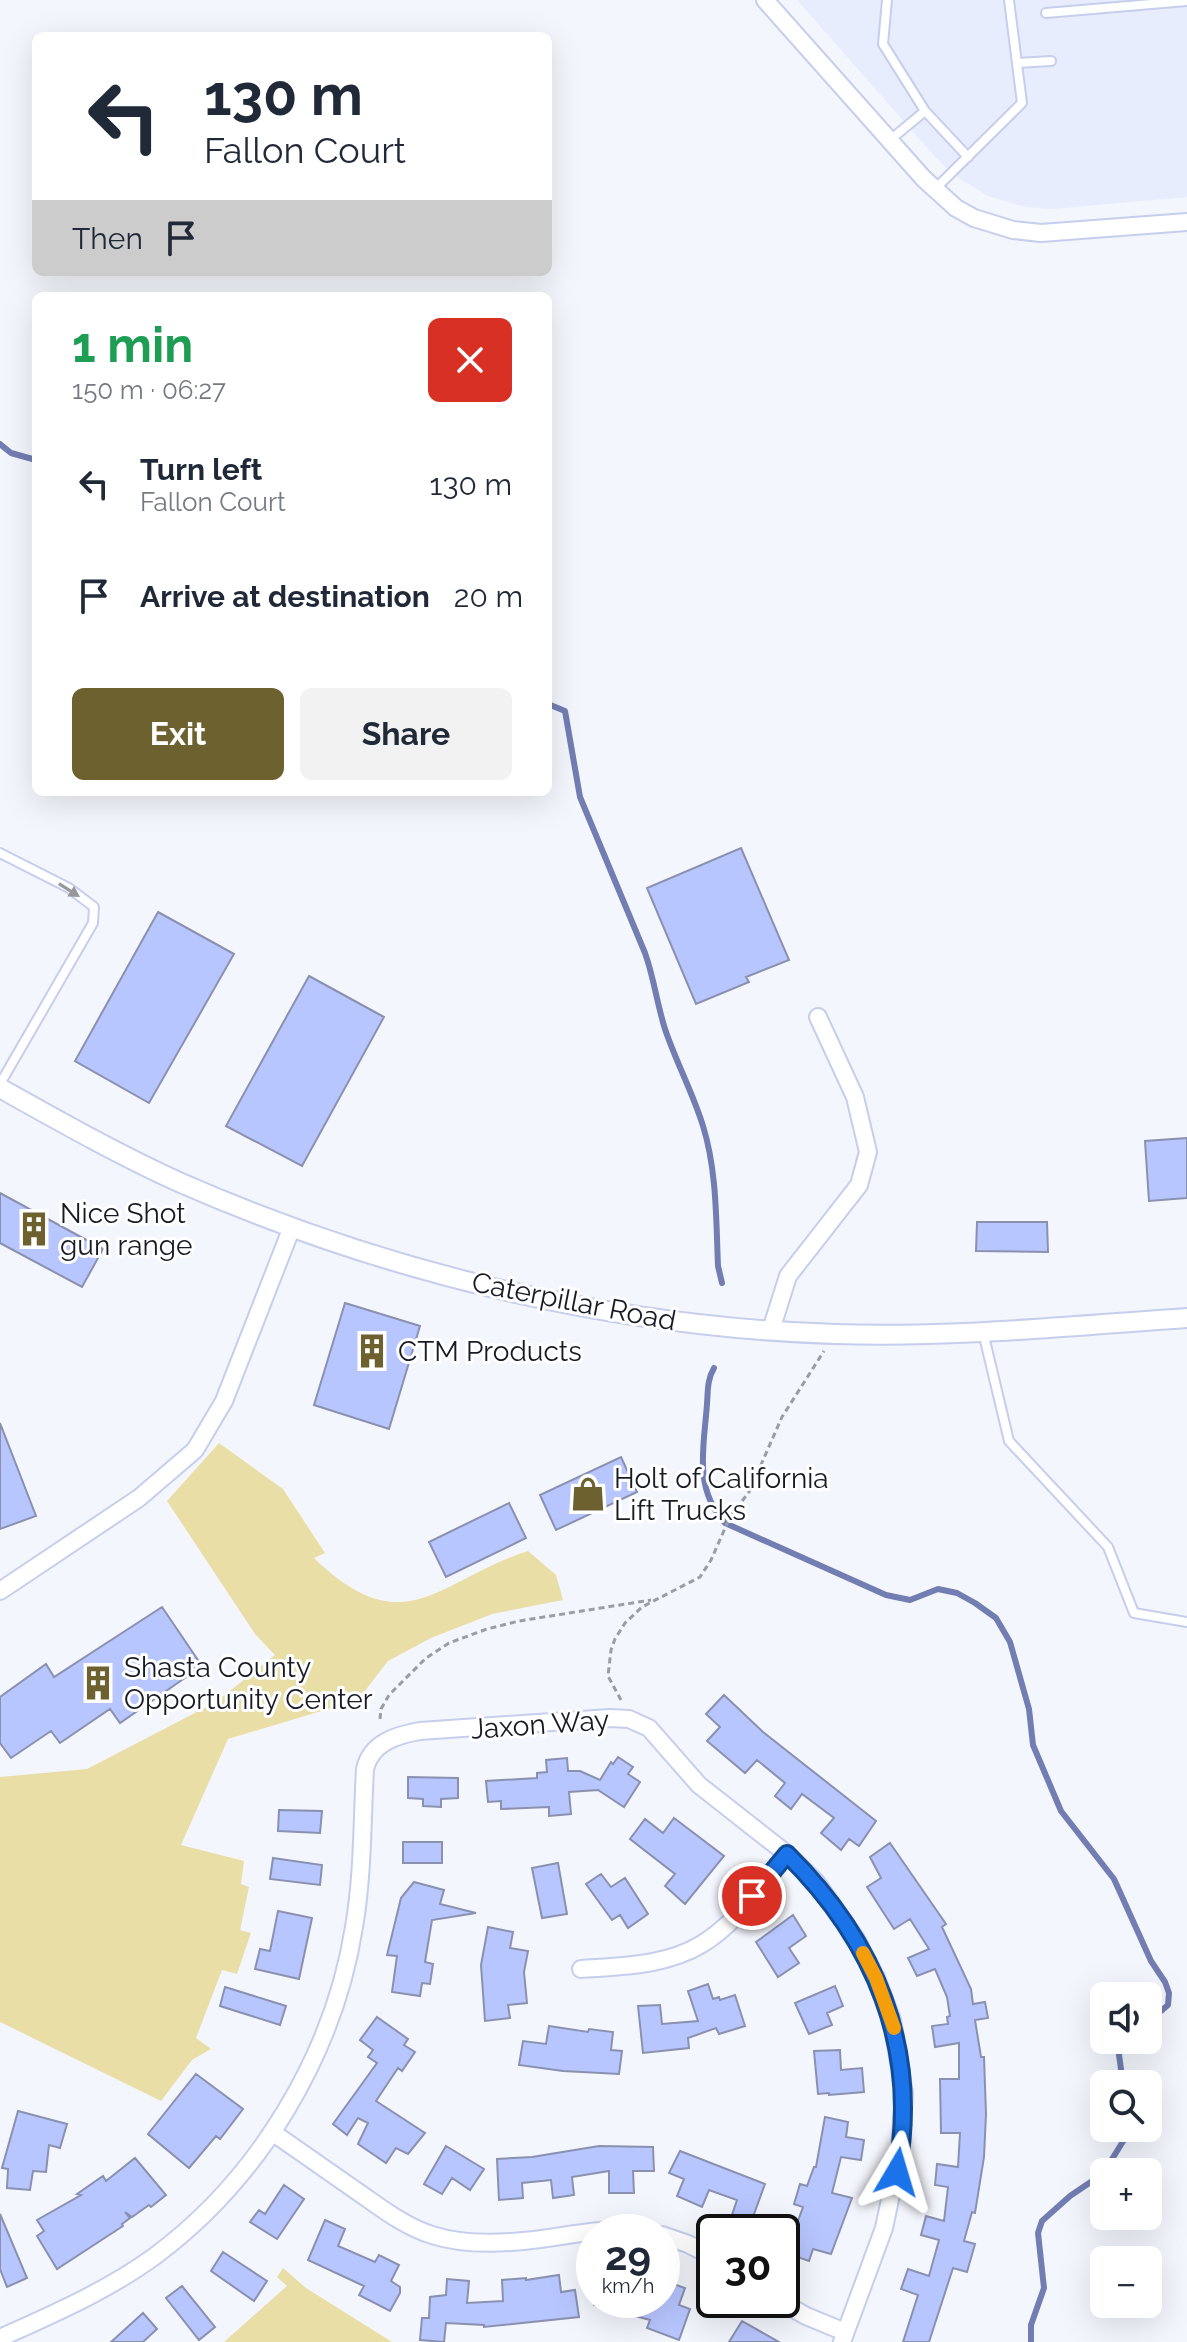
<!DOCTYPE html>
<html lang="en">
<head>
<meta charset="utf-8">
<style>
  :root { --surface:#fff; --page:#f2f2f3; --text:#1f2937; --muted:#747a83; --accent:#6d622f }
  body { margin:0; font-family:Raleway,sans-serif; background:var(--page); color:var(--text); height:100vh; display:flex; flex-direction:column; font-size:30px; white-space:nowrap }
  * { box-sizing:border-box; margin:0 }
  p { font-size:26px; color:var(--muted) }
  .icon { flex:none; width:44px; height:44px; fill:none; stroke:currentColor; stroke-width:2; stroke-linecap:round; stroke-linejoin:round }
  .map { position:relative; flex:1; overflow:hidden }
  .details { position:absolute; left:32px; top:292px; width:520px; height:504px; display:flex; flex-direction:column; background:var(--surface); border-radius:12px; box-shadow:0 8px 32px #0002 }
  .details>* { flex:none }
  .banner { position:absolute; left:32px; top:32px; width:520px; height:244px; border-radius:12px; box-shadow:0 8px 32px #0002; background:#fff; color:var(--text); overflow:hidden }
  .buttons { position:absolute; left:1090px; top:1982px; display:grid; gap:16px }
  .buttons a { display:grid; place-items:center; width:72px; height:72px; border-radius:12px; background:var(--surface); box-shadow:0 8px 32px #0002; font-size:40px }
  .speed { position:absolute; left:576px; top:2214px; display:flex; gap:16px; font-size:40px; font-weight:700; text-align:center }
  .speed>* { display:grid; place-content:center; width:104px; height:104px; border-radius:50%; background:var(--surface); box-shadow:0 8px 32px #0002; line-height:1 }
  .speed small { font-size:20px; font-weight:400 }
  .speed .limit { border:4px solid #111; border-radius:12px; background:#fff; color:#111 }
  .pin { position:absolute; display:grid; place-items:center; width:68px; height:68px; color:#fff; margin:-34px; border:4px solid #fff; border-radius:50%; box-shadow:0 2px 8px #0007 }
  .me { position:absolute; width:88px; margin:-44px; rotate:7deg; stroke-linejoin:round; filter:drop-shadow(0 0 6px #0008) }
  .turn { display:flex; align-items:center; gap:28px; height:168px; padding:0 40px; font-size:36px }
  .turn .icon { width:104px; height:104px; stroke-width:2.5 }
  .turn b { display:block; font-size:56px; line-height:68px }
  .then { display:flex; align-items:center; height:76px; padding:0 40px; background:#0003; gap:16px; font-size:30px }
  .round { display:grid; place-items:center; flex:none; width:84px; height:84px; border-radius:12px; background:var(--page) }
  .head { display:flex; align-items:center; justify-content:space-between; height:136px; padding:0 40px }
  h1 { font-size:48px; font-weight:700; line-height:60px; color:#1e9e55 }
  .primary-button { display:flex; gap:16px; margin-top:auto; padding:16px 40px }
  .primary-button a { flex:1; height:92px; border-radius:12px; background:var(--accent); color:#fff; font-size:32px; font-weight:700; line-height:92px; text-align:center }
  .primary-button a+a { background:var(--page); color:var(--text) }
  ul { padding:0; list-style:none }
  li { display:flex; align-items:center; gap:24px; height:112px; padding:0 40px }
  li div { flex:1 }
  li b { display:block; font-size:30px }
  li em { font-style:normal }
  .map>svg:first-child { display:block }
  .built { fill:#e8edfd }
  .green { fill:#e9dea6 }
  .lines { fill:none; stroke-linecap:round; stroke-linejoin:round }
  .stream { stroke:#727eb2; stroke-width:6 }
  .building { fill:#b8c6ff; stroke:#8991af; stroke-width:2 }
  .service-casing { stroke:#c5ceed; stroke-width:12 }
  .minor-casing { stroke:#c5ceed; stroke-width:20 }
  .tertiary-casing { stroke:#c5ceed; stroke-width:22 }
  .path { stroke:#9a9da5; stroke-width:3; stroke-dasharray:6 4; stroke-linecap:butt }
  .service { stroke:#fff; stroke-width:8 }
  .minor { stroke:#fff; stroke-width:16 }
  .tertiary { stroke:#fff; stroke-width:18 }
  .oneway { fill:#97989d }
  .route-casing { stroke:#114b97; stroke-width:20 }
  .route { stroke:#1a73e8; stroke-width:14 }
  .slow { stroke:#f59e0b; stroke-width:14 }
  .labels { text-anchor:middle; stroke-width:6; stroke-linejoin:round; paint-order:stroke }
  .poi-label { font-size:28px; fill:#181b26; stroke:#fff; text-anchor:start }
  .street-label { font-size:28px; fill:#181b26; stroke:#fff }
</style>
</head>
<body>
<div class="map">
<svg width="1187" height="2342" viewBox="0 0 1187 2342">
  <rect width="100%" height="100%" fill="#f4f6fd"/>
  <path class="built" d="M797 0H1187V197L1052 209 1025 207 988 196 954 175 937 159Z"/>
  <path class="green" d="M219 1443 283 1489 325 1553 314 1558C405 1646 438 1580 528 1551L556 1575 563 1600 492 1614 431 1638 388 1661 358 1700 228 1739 181 1845 244 1861 241 1884 249 1887 240 1930 251 1933 237 1974 222 1970 196 2038 211 2049 192 2060 161 2101 0 2022V1777L87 1769 216 1702 275 1655 255 1634 167 1501Z
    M283 2268 306 2288 392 2342H224L287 2286 277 2277Z"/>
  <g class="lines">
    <path class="stream" d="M0 444 11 453 36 460
      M548 704 565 711 580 797 645 953C654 978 657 1004 665 1029 676 1062 693 1093 703 1126 717 1171 716 1220 718 1266L722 1283
      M714 1368C707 1380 708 1391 707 1404 704 1447 693 1488 725 1523L886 1595 910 1600 938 1589 957 1593 975 1603 996 1618 1010 1642 1029 1709 1033 1745 1061 1811 1114 1879 1151 1961 1165 1982 1169 1993 1168 2005 1161 2011 1148 1999
      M1117 2040 1123 2084
      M1104 2172 1127 2135 1128 2128
      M1031 2342V2325L1044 2288 1038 2233 1042 2221 1070 2196 1104 2173"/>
  </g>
  <path class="building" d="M741 848 789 960 746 977 749 982 696 1004 647 888Z
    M158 912 234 954 149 1103 75 1061Z
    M309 976 384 1017 302 1166 226 1126Z
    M1187 1138V1198L1149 1201 1145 1141Z
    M0 1193 103 1249 82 1287 0 1243Z
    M977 1222H1047L1048 1252 976 1251Z
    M345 1303 420 1326 389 1429 314 1405Z
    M0 1423 36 1516 0 1529Z
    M621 1457 637 1492 556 1530 540 1495Z
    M509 1503 526 1538 446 1577 429 1542Z
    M162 1607 202 1666 120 1723 110 1709 60 1743 51 1731 11 1758 0 1743V1697L46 1664 54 1677Z
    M724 1695 763 1732 876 1821 859 1846 849 1839 841 1850 821 1833 834 1818 802 1794 791 1809 775 1796 785 1783 757 1760 745 1773 707 1741 720 1727 706 1714Z
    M618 1757 633 1767 628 1774 640 1782 624 1807 598 1790 569 1792 571 1814 549 1816V1807L501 1809V1801L488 1802 486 1781 537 1778V1773L547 1772 546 1760 567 1758 568 1771H580L600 1780 611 1762 613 1764Z
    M408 1777 458 1778V1798L441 1799V1807L423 1806V1799L408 1798Z
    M279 1810 322 1811 320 1833 278 1831Z
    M674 1818 724 1856 685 1904 665 1886 675 1874 630 1839 645 1819 663 1833Z
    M403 1842H442V1863H403Z
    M890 1843 946 1924 942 1927 971 1989 973 2004 985 2002 988 2018 975 2020 981 2057H984L986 2114 984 2157 975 2213 972 2212 964 2241 975 2244 967 2272 953 2268 929 2342H903L918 2295 901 2289 908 2269 929 2276 939 2240 921 2235 926 2216 944 2221 948 2187 935 2185 937 2164 958 2167 960 2133H941L940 2079H959V2043L935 2047 932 2026 948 2024 947 2017 950 2016 947 1997 935 1969 917 1976 908 1958 929 1949 910 1919 894 1929 867 1887 881 1878 870 1857Z
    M273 1858 322 1865 320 1885 270 1879Z
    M558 1863 567 1914 542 1918 532 1868Z
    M601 1874 611 1887 625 1878 648 1914 628 1928 620 1915 612 1920 586 1884Z
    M414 1882 444 1890 440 1904 476 1913 432 1920 425 1962 433 1964 430 1984 422 1983 420 1996 392 1992 397 1956 387 1955 401 1898Z
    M278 1911 312 1918 299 1979 255 1969 260 1949 270 1951Z
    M793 1915 806 1936 789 1948 799 1963 778 1977 756 1942Z
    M488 1927 513 1932 510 1948 528 1951 524 1972 527 2003 508 2005 510 2018 485 2021 481 1965Z
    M708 1984 713 1999 719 1997 720 2000 735 1995 745 2026 719 2034 716 2028 688 2038 689 2048 643 2053 638 2006 660 2005 662 2024 698 2021 688 1991Z
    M835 1986 843 2006 827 2013 832 2025 809 2034 795 2003Z
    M225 1987 286 2006 280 2025 220 2006Z
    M377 2017 408 2039 404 2045 415 2052 402 2071 398 2068 376 2101 425 2133 408 2154 396 2148 386 2163 358 2144 368 2123 358 2118 347 2135 333 2124 377 2063 368 2057 373 2050 360 2040Z
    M549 2026 588 2032 589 2029 613 2032 611 2050 622 2051 619 2074 563 2071 519 2065 523 2041 546 2044Z
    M840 2050 841 2070 862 2068 864 2092 829 2095V2093L818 2094 814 2051Z
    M196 2074 243 2109 220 2139 216 2136 189 2168 148 2134Z
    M18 2111 67 2124 60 2148 49 2145 46 2172 33 2171 30 2190 7 2188 8 2169 2 2168Z
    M825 2117 848 2122 846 2137 864 2140 861 2160 841 2157 832 2193 852 2198 831 2254 813 2249 809 2261 786 2253 803 2207 794 2204 800 2184 807 2186 814 2167H816Z
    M446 2146 484 2169 470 2190 452 2178 442 2194 424 2184Z
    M599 2146 653 2147 654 2171H633L634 2193H609V2171L572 2177 574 2195 553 2198 551 2180 522 2183 523 2198 499 2200 497 2159 532 2157Z
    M680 2151 765 2184 750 2225 731 2218 737 2200 709 2190 702 2207 677 2196 684 2179 669 2173Z
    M135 2158 166 2195 151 2207 149 2205 132 2217 125 2212 130 2218 122 2224 123 2226 57 2269 37 2236 44 2231 37 2220 81 2195 77 2194 103 2176 106 2181Z
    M284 2185 304 2199 277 2239 250 2222 259 2210 265 2214Z
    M0 2214 27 2278 7 2287 0 2269Z
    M325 2220 345 2229 338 2246 375 2262 379 2255 399 2265 391 2281 400 2287V2293L390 2311 359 2295 364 2286 308 2260Z
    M223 2252 267 2281 254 2301 211 2271Z
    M559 2275 561 2292 575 2290 579 2317 484 2327V2325L446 2323 444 2342 420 2340 422 2318H429L430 2297 446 2295 447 2279 469 2281 467 2303 503 2301 502 2280 526 2278V2280Z
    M662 2280 685 2288 679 2305 690 2309 679 2340 647 2328 650 2320 594 2305 595 2300H662Z
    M182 2286 215 2327 199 2340 166 2298Z
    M143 2313 157 2329 143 2342H111Z
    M742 2321 779 2342H729Z"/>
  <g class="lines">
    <g class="service-casing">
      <path id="service" d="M887 0 883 44 925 111
        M1046 13 1187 1
        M1017 63 1051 61
        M890 140 925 111 968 157
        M935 189 1022 103 1009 0
        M0 853 69 888 94 907 93 923 0 1084
        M983 1332 1009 1441 1108 1547 1134 1613 1187 1622"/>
    </g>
    <g class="minor-casing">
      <path id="minor" d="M765 0 924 179 956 208 974 218 1013 230 1041 233 1187 222
        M771 1330 788 1276 859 1185 868 1152 855 1097 818 1017
        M0 1591 139 1498 195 1450 224 1401 292 1227
        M581 1969C621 1966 666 1966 702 1944 737 1923 761 1885 787 1854
        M272 2132C301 2152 329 2172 358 2192 380 2207 405 2227 432 2235 457 2243 484 2244 511 2242 556 2240 599 2225 645 2232
        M662 2235 688 2244 714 2257
        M778 2300 806 2316 845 2332
        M0 2338C53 2314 107 2291 155 2256 259 2179 334 2054 354 1927 363 1875 362 1822 365 1769 371 1743 396 1735 420 1731L610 1718 629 1719 649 1728 699 1785 787 1854 816 1882 856 1939 876 1978 892 2020 904 2093 900 2152 884 2228 842 2342"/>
    </g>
    <g class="tertiary-casing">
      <path id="tertiary" d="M0 1088C59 1121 119 1155 181 1183 387 1273 610 1327 835 1334 952 1338 1070 1326 1187 1318"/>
    </g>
    <path class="path" d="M621 1700 608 1676 611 1650 615 1639 625 1623 642 1607 700 1577 711 1560 730 1517 749 1492 782 1417 824 1351
      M380 1719 381 1709 389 1695 426 1658 449 1643 487 1629 519 1621 651 1600"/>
    <use href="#service" class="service"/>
    <use href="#minor" class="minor"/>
    <use href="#tertiary" class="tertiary"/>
  </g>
  <defs><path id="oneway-solid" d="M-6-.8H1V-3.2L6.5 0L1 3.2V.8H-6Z" transform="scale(2)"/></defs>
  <use class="oneway" href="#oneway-solid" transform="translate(69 890) rotate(32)"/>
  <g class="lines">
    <g class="route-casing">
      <path id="route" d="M752 1896 787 1854C875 1941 920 2048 897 2172"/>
    </g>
    <use href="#route" class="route"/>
    <path class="slow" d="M863 1953 876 1978 894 2028"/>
  </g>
  <defs>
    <g id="building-bare" transform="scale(2.76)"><path d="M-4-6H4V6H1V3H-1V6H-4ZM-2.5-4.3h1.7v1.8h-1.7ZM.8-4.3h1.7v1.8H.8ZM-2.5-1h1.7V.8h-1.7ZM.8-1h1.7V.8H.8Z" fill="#6d622f" stroke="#fff" stroke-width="2.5" paint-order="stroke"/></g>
    <g id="shop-bare" transform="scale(2.76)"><path d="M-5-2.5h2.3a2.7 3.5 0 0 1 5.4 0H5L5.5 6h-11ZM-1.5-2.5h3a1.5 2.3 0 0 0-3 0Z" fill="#6d622f" stroke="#fff" stroke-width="2.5" paint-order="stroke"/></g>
  </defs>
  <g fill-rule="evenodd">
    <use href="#building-bare" x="34" y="1229"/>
    <use href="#building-bare" x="372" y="1351"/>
    <use href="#shop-bare" x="588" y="1494"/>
    <use href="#building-bare" x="98" y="1683"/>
  </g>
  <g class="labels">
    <g class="poi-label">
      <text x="60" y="1223">Nice Shot<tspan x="60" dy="32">gun range</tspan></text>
      <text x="398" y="1361">CTM Products</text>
      <text x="614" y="1488">Holt of California<tspan x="614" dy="32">Lift Trucks</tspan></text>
      <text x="124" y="1677">Shasta County<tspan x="124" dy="32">Opportunity Center</tspan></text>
    </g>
    <g class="street-label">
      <text transform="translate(574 1301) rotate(11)" y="10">Caterpillar Road</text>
      <text transform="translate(540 1724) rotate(-4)" y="10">Jaxon Way</text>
    </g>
  </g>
</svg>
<div class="buttons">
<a><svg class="icon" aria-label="sound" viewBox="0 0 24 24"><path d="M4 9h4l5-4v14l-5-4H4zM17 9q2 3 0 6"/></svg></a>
<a><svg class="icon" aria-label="search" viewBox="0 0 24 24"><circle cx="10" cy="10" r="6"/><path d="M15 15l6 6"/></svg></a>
<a>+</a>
<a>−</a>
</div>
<div class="speed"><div>29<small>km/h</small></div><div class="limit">30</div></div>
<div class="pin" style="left:752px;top:1896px;background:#d93025"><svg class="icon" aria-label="arrive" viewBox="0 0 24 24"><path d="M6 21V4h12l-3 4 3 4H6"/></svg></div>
<svg class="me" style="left:897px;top:2172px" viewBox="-20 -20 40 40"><path d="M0-17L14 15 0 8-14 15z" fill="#1a73e8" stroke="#fff" stroke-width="4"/></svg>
<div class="banner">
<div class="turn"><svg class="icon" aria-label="left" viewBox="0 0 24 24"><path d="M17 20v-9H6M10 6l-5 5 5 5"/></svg><div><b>130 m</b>Fallon Court</div></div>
<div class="then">Then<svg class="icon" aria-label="arrive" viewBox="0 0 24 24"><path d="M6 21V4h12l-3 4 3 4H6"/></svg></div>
</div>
<section class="details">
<div class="head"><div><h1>1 min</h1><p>150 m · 06:27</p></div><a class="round" style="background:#d93025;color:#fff"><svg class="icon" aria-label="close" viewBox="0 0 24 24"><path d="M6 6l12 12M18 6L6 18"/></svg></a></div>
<ul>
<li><svg class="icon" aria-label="left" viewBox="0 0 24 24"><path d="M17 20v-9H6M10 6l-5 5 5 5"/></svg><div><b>Turn left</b><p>Fallon Court</p></div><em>130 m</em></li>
<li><svg class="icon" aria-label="arrive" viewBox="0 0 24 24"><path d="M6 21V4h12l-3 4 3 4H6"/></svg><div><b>Arrive at destination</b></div><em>20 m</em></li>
</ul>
<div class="primary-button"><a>Exit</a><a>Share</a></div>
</section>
</div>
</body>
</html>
